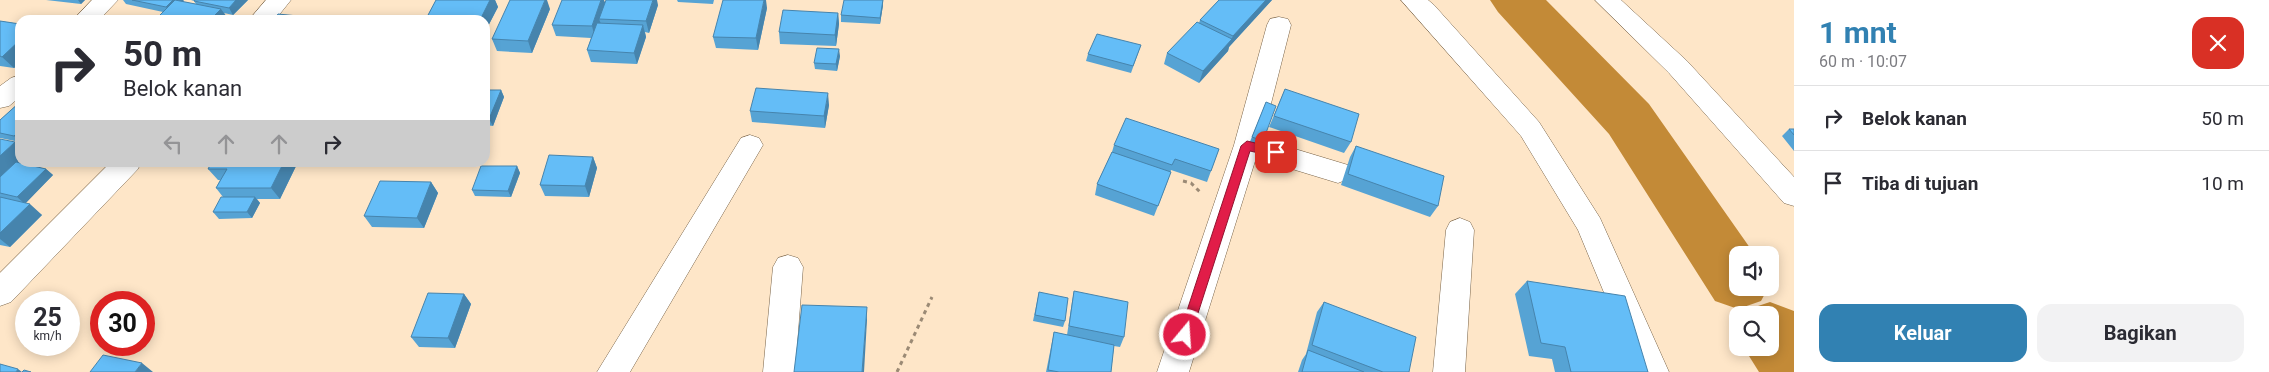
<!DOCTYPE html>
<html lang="id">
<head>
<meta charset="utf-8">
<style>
  :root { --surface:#fff; --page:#f2f2f3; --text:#2b2b33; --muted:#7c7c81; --line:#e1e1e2; --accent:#3181b2 }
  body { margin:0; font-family:Roboto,sans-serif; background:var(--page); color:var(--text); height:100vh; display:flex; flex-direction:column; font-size:19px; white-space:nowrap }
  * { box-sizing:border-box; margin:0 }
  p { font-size:16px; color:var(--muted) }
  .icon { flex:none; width:28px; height:28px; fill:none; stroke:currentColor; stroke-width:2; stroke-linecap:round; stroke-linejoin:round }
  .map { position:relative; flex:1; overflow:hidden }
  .panel { display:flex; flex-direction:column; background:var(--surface); width:475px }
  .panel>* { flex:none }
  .banner { position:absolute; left:15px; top:15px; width:475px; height:152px; border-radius:15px; box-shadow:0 2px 12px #0003; background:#fff; color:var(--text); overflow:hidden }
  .buttons { position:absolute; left:1729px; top:246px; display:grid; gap:10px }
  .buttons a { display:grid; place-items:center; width:50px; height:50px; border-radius:10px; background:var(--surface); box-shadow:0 2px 12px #0003; font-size:25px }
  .speed { position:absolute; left:15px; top:291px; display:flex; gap:10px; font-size:25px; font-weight:700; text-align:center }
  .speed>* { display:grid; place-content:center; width:65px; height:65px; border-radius:50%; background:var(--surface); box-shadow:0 2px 12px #0003; line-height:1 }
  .speed small { font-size:12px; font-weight:400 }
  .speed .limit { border:8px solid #d22; background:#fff; color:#111 }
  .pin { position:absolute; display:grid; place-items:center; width:42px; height:42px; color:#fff; margin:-21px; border-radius:10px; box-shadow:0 2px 8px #0006 }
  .me { position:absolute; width:55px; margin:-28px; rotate:18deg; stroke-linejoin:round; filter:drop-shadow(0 0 4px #0008) }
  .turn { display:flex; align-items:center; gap:18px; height:105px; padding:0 25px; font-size:22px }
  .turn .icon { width:65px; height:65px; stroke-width:2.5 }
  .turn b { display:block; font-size:35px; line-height:42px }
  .lanes { display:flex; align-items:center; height:48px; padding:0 25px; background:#0003; justify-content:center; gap:25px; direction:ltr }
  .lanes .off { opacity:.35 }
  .round { display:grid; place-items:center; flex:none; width:52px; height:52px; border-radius:15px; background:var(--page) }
  .headline { display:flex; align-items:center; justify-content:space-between; height:85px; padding:0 25px }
  h1 { font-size:30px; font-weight:700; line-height:38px; color:var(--accent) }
  .action { display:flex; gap:10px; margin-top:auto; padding:10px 25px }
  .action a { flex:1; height:58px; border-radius:15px; background:var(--accent); color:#fff; font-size:20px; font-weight:700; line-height:58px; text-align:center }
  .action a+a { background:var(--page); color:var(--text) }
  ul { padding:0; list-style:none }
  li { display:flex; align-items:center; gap:15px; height:65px; padding:0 25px; border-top:1px solid var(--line) }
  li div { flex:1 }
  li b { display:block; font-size:19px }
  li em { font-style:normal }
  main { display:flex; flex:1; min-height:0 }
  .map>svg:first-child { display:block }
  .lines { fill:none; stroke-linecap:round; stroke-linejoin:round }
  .river { fill:#c38a37; fill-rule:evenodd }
  .street-casing { stroke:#796449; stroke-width:1 }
  .path { stroke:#9b8a75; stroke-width:3; stroke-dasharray:4 4; stroke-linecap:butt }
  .street { fill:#fff; fill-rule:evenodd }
  .wall { fill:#56a3d4 }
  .shaded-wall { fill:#4684ad }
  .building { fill:#64bdf7; stroke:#4684ad }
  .route { fill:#e11d48; stroke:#92132f }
</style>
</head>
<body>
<main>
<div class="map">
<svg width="1794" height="372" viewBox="0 0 1794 372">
  <rect width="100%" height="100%" fill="#fee6c8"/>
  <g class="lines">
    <path class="river" d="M1490 0H1546L1649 104 1755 255H1738V288H1768L1761 301 1738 309 1715 301 1609 134 1498 12Z
      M1770 302 1794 311V372H1759L1744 348H1770V315H1744L1746 310Z
      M1738 329V333L1737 331Z"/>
    <g class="street-casing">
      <path id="street" d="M92 0H118L99 20H73Z
        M266 0H291L275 20H249Z
        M1401 0H1428L1434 5 1539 122 1600 218 1669 372H1637L1578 230 1521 136Z
        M1595 0H1621L1687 61 1794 177V206L1784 203 1669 73Z
        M1279 17 1288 19 1291 25 1262 139 1348 165 1352 172 1348 179 1338 183 1256 158 1189 372H1157L1234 145 1267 25 1270 19Z
        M20 75V97L9 106 0 108V86L11 78Z
        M750 135 759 138 763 145 630 372H597L741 138Z
        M111 162H141L138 169 11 302 0 306V273Z
        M1460 218 1470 222 1474 230 1465 372H1433L1446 230 1450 222Z
        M788 255 798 258 803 267 795 372H763L773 267 778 258Z"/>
    </g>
    <path class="path" d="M1183 181 1191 183 1200 192
      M897 372 932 297"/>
    <use href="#street" class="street"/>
  </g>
  <path class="wall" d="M46 0H85L81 4Z
    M123 0H183L184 2 196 4 194 1 191 0H248L233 15 224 13 229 20H155L163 12 126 4Z
    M436 0H495L498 7 485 32V20H428L427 17Z
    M677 0H714L713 4 678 2Z
    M883 0V5L880 24 841 22V15Z
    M1219 0H1272L1229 47 1228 51 1199 83 1164 64 1167 53 1199 23 1200 20Z
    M605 2 658 5 649 33 645 32 646 37 637 64 591 62 587 50 591 38 556 36 552 25Z
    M767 8 758 50 716 48 713 37Z
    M550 9 532 53 497 51 492 39Z
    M838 13 839 24 836 46 780 44 779 32Z
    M0 21 20 24V63L14 68 0 66Z
    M1141 45 1131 73 1086 61 1088 54Z
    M840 56 837 71 815 69 814 63Z
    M1285 89 1351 142 1344 153 1269 127Z
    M485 90H501L504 97 493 126 485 125Z
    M20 102V142L0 138V120Z
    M1266 102 1263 141 1260 148 1249 144Z
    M829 105 825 128 752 122 750 111Z
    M1789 129H1794V151L1782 136Z
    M0 139 20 160 17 162 46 169 53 175 25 203 42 215 10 247 0 245Z
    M1114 145 1219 149 1207 182 1171 170 1167 183 1154 216 1095 195 1097 184 1112 152Z
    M1356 146 1438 206 1430 217 1341 185 1350 157Z
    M593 157 597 168 589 197 545 196 540 185Z
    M212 162H298L280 199H257L260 203 252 218 219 219 213 212 223 197 216 188 220 180H218L208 169Z
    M517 166 520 173 511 197 475 196 472 190Z
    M431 182 438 193 424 228 372 227 364 216Z
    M1527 281 1648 372H1555L1552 359 1529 356 1515 294Z
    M1074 291 1124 337 1120 347 1114 346 1111 372H1046L1054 332 1067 335 1072 302Z
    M1039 292 1065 321 1063 327 1033 321Z
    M464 294 471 304 455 348 419 347 411 337Z
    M1324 302 1409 372H1298L1302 360 1306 354 1317 312Z"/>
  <path class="shaded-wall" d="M78 0H85L81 4Z
    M173 0H183L184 1 171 14 166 7Z
    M236 0H248L233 15 229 8Z
    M490 0H495L498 7 485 32V20H480Z
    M545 0H547L550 9 532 53 528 41Z
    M601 0H604L607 7 599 19 601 24 595 38 592 26Z
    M653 0H657L658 5 649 33 646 21Z
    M764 0H766L767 8 758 50 756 38Z
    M883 0V5L880 24V18Z
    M1266 0H1272L1229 47 1228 51 1199 83 1203 71 1231 40 1233 36Z
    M221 9 229 20H210Z
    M838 13 839 24 836 46 835 35Z
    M643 25 646 37 637 64 634 53Z
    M20 40V63L14 68 2 57Z
    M839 49 840 56 837 71 836 64Z
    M501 90 504 97 493 126 489 119Z
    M828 93 829 105 825 128 824 116Z
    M20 130V142L14 136Z
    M15 142 20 147V160L0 179V156Z
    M593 157 597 168 589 197 585 186Z
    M284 162H298L280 199 271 188Z
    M517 166 520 173 511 197 508 191Z
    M46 169 53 175 25 204 17 197Z
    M431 182 438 193 424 228 417 218Z
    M255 197 260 203 252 218 247 212Z
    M30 204 42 215 10 247 0 239V233Z
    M464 294 471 304 455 348 448 338Z
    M867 307V320L864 372H862Z
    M142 363 153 372H135Z
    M18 369 22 372H16Z"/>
  <path class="building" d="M132 0H173L166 7Z
    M175 0 221 9 210 20H155Z
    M195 0H236L229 8 194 1Z
    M436 0H490L480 20 427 17Z
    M510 0H545L528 41 492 39Z
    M562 0H601L592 26 552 25Z
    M606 0H653L646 21 599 19Z
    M723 0H764L756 38 713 37Z
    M844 0H883L880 18 841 15Z
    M1219 0H1266L1233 36 1200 20Z
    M783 10 838 13 835 35 779 32Z
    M278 14 318 18 316 20H274Z
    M0 21 20 24V40L2 57 0 56Z
    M1197 22 1232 39 1203 71 1167 53Z
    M597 23 643 25 634 53 587 50Z
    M1097 34 1141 45 1133 66 1088 54Z
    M817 48 839 49 836 64 814 63Z
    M756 88 828 93 824 116 750 111Z
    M1285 89 1359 114 1351 142 1274 116Z
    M485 90H501L489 119H485Z
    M20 102V130L14 136 0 133V120Z
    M1266 102 1276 106 1263 141 1252 137Z
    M1126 118 1219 149 1211 171 1175 159 1172 165 1114 145Z
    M1789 129H1794V135Z
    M0 139 15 142 0 156Z
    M1356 146 1444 176 1438 206 1348 174Z
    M1112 152 1171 172 1158 206 1097 184Z
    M549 155 593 157 585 186 540 185Z
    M16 162 46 169 17 197 0 193V177Z
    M212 162H284L271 188H216L227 169H208Z
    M481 166H517L508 191 472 190Z
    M380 181 431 182 417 218 364 216Z
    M0 197 30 204 0 233Z
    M221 197H255L247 212H213Z
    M1527 281 1625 296 1648 372H1571L1565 347 1541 343Z
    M1074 291 1128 302 1124 337 1069 326Z
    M1039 292 1068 298 1065 321 1035 315Z
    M428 293 464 294 448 338 411 337Z
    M1324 302 1416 337 1409 372H1383L1312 345Z
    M802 305 867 307 862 372H794Z
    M1054 332 1114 345 1111 372H1059L1048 370Z
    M1308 350 1364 372H1302Z
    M103 355 142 363 135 372H90Z
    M0 364 18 369 16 372H0Z
    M24 370 31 372H22Z"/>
  <path class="route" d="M1247 141 1280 149 1281 152 1276 157 1250 151 1191 335 1189 339 1185 341 1181 339 1179 335 1241 146Z"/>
</svg>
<div class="buttons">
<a><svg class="icon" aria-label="sound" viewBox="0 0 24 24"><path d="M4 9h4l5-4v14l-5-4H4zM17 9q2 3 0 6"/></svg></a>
<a><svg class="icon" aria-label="search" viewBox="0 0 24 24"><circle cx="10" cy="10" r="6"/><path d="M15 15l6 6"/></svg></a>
</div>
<div class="speed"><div>25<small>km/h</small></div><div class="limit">30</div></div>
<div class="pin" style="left:1276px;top:152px;background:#d93025"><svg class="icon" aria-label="arrive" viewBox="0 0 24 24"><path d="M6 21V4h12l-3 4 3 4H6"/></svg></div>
<svg class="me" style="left:1185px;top:335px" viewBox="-20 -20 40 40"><circle r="17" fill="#e11d48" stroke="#fff" stroke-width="3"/><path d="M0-11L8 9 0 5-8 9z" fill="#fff"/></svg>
<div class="banner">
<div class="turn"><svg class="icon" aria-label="right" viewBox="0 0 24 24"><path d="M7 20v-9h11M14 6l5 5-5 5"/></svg><div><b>50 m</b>Belok kanan</div></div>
<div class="lanes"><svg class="icon off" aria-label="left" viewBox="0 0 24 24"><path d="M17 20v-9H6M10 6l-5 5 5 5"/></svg><svg class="icon off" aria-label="ahead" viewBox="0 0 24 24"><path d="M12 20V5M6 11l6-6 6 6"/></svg><svg class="icon off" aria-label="ahead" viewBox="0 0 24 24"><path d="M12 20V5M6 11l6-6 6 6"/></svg><svg class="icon" aria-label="right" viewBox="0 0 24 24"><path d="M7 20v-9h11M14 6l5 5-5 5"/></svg></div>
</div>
</div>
<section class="panel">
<div class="headline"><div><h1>1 mnt</h1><p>60 m · 10:07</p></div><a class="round" style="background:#d93025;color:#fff"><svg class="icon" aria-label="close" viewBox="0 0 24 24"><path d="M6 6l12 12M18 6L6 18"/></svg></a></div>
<ul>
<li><svg class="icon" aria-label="right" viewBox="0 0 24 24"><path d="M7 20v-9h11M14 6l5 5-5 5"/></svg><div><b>Belok kanan</b></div><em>50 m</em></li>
<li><svg class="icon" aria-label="arrive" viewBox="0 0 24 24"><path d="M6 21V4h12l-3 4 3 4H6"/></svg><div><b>Tiba di tujuan</b></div><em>10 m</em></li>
</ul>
<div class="action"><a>Keluar</a><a>Bagikan</a></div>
</section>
</main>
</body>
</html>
